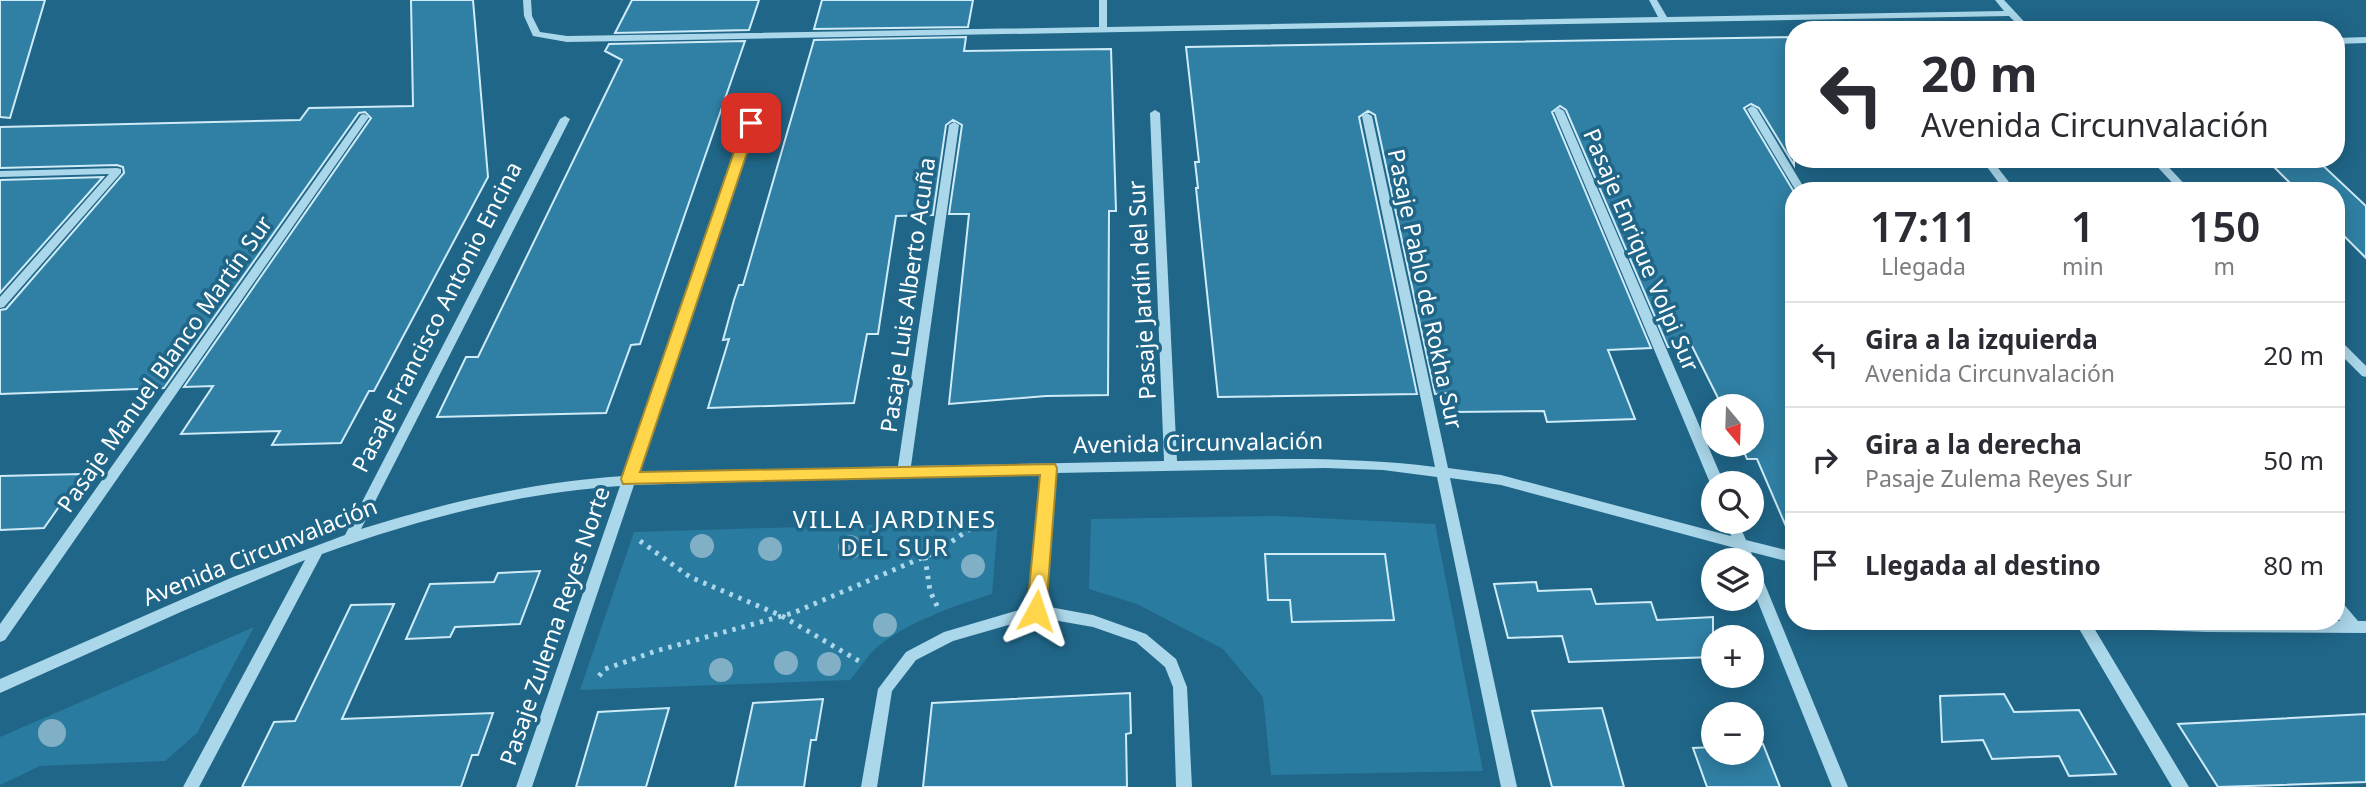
<!DOCTYPE html>
<html lang="es">
<head>
<meta charset="utf-8">
<style>
  :root { --surface:#fff; --page:#f2f2f3; --text:#2b2b33; --muted:#7c7c81; --line:#e1e1e2 }
  body { margin:0; font-family:"Noto Sans",sans-serif; background:var(--page); color:var(--text); height:100vh; display:flex; flex-direction:column; font-size:26px; white-space:nowrap }
  * { box-sizing:border-box; margin:0 }
  p { font-size:23px; color:var(--muted) }
  .icon { flex:none; width:38px; height:38px; fill:none; stroke:currentColor; stroke-width:2; stroke-linecap:round; stroke-linejoin:round }
  .map { position:relative; flex:1; overflow:hidden }
  .sheet { position:absolute; left:1785px; top:182px; width:560px; height:448px; display:flex; flex-direction:column; background:var(--surface); border-radius:28px; box-shadow:0 4px 18px #0003 }
  .sheet>* { flex:none }
  .hud { position:absolute; left:1785px; top:21px; width:560px; height:147px; border-radius:28px; box-shadow:0 4px 18px #0003; background:#fff; color:var(--text); overflow:hidden }
  .needle { width:46px; rotate:161deg }
  .buttons { position:absolute; left:1701px; top:394px; display:grid; gap:14px }
  .buttons a { display:grid; place-items:center; width:63px; height:63px; border-radius:50%; background:var(--surface); box-shadow:0 4px 18px #0003; font-size:35px }
  .pin { position:absolute; display:grid; place-items:center; width:60px; height:60px; color:#fff; margin:-30px; border-radius:14px; box-shadow:0 4px 10px #0006 }
  .me { position:absolute; width:77px; margin:-38px; rotate:5deg; stroke-linejoin:round; filter:drop-shadow(0 0 5px #0008) }
  .turn { display:flex; align-items:center; gap:24px; height:147px; padding:0 21px; font-size:32px }
  .turn .icon { width:91px; height:91px; stroke-width:2.5 }
  .turn b { display:block; font-size:49px; line-height:60px }
  .eta { display:flex; justify-content:space-evenly; align-items:center; height:119px; text-align:center }
  .eta b { font-size:42px; font-weight:600; line-height:49px }
  ul { padding:0; list-style:none }
  li { display:flex; align-items:center; gap:21px; height:105px; padding:0 21px; border-top:2px solid var(--line) }
  li div { flex:1 }
  li b { display:block; font-size:26px }
  li em { font-style:normal }
  .map>svg:first-child { display:block }
  .green { fill:#2a7ba0 }
  .building { fill:#3080a5; stroke:#d0ebf8; stroke-width:2 }
  .lines { fill:none; stroke-linecap:round; stroke-linejoin:round }
  .path { stroke:#abd7ea; stroke-width:5; stroke-dasharray:3.5 6; stroke-linecap:butt }
  .minor { fill:#abd7ea; fill-rule:evenodd }
  .tree { fill:#81afc6 }
  .route { fill:#ffd54a; stroke:#a68a30; stroke-width:2 }
  .labels { text-anchor:middle; stroke-width:7; stroke-linejoin:round; paint-order:stroke }
  .street-label { font-size:23px; fill:#fff; stroke:#206688 }
  .neighbourhood-label { font-size:24px; letter-spacing:2px; fill:#fff; stroke:#206688 }
</style>
</head>
<body>
<div class="map">
<svg width="2366" height="787" viewBox="0 0 2366 787">
  <rect width="100%" height="100%" fill="#206688"/>
  <path class="green" d="M1278 516 1435 524 1483 771 1271 775 1263 697 1223 649 1137 604 1089 589 1091 519Z
    M998 521 992 594C954 606 904 623 874 650 865 659 858 671 850 680L580 690 634 532Z
    M254 627 197 733 165 761 40 766 0 785V737Z"/>
  <path class="building" d="M0 0H45L10 118 0 117Z
    M411 0H473L488 177 374 391H369L341 443 272 445 280 431 181 434 213 386 184 387 371 118 365 112 359 113 164 388 0 394V310L6 309 124 173 123 167 117 165 0 168V127L300 120 309 108 413 106Z
    M632 0H759L749 30 615 33Z
    M822 0H973L968 27 814 29Z
    M966 37 964 51 1111 49 1116 211H1109L1108 395 1046 396 949 404 969 214H949L962 125 953 120 946 125 933 215 896 216 878 334H867L854 403 708 408 729 339 723 340 734 300 739 285H743L814 40Z
    M1794 37V165L1759 108 1751 104 1744 108 1794 192V545L1757 459H1747L1741 444H1752V406H1722L1692 346 1668 347 1566 110 1560 106 1552 112 1651 348 1608 350 1635 419 1547 422 1544 411 1454 412 1450 393 1435 394 1375 115 1368 111 1359 117 1417 394 1218 397 1196 188H1198L1195 162H1199L1186 47Z
    M745 41 640 344 631 345 606 413 437 417 466 357H478L622 60 605 51 609 44Z
    M2266 159H2316L2366 206V258L2336 228V191H2298Z
    M103 177 0 293V180Z
    M82 474 44 528 0 530V476Z
    M1265 554H1385L1394 620 1292 622 1290 600H1268Z
    M540 571 520 624 455 627 450 637 406 639 430 584 494 582 498 573Z
    M1536 582 1538 591 1591 589 1596 604 1651 602 1657 620 1713 617V657L1569 662 1562 636 1508 638 1494 584Z
    M394 604 342 719 493 713 478 755H472L461 787H242L274 722 295 721 351 605Z
    M1130 693 1131 733 1126 734 1127 787H923L932 703Z
    M2004 694 2014 712 2079 710 2116 774 2069 776 2059 756 1992 759 1983 740 1942 742 1940 696Z
    M823 699 816 740H811L804 787H735L753 703Z
    M669 708 646 787H576L598 712Z
    M1602 708 1624 787H1552L1532 711Z
    M2366 714V782L2218 787 2178 724Z
    M1763 744 1780 787H1707L1693 748 1713 747V752H1752V745Z"/>
  <g class="lines">
    <path class="path" d="M640 541 690 577 782 616 864 664
      M925 557 930 591 938 608
      M599 676 605 669 656 651 793 613 938 551 990 515"/>
    <path class="minor" d="M523 0H531L532 16 540 32 567 36 1099 27V0H1107V27L1658 17 1649 0H1657L1667 17 2004 11 1995 0H2004L2032 30H2023L2009 16 567 42 533 36 524 16Z
      M2366 37V43L2336 44V38Z
      M1752 106 1757 109 1806 191H1796L1747 109Z
      M1559 108 1564 111 1724 483H1713V487L1710 483 1554 111Z
      M1155 110 1160 113 1177 461C1264 459 1348 456 1435 467L1362 116 1367 113 1372 116 1448 468 1501 475 1731 536 1726 522H1738L1746 540 1794 552V563L1751 552 1754 560 1752 564V560H1740L1735 548 1501 485 1450 478 1517 787H1501L1437 477 1383 470 1325 468 1055 473 1044 606 1093 615 1146 634 1176 659 1187 687 1192 787H1176L1173 687 1165 667 1136 642 1093 627 1036 617 953 641 916 660 892 691 877 787H861L878 689 906 652 944 632 1029 607 1042 473 634 485 532 787H516L620 486C517 493 419 519 322 554L199 787H183L305 560 183 611 0 693V679L233 577 345 535 560 119 565 116 570 119 361 529C448 502 533 482 624 476L746 123 751 120 756 123 637 475 898 466 949 125 954 122 959 125 911 466 1164 461 1150 113Z
      M364 114 369 117 5 640 0 642V624L361 115Z
      M1981 159H1991L2016 191H2005Z
      M2150 159H2161L2191 191H2180Z
      M117 168 121 169V173L4 307 0 308V297L109 174 0 177V171Z
      M2336 339 2340 340 2366 366V377L2362 376 2336 350Z
      M1752 564 1757 566 1759 570 1848 787H1832L1752 587Z
      M2336 599 2341 601 2358 621H2366V633L2207 632 2094 628 2189 787H2172L2078 627 2071 625 2069 621H2340L2336 616Z"/>
  </g>
  <g class="tree">
    <circle cx="702" cy="546" r="12"/>
    <circle cx="850" cy="547" r="12"/>
    <circle cx="770" cy="549" r="12"/>
    <circle cx="973" cy="566" r="12"/>
    <circle cx="885" cy="625" r="12"/>
    <circle cx="786" cy="663" r="12"/>
    <circle cx="829" cy="664" r="12"/>
    <circle cx="721" cy="670" r="12"/>
    <circle cx="52" cy="733" r="14"/>
  </g>
  <path class="route" d="M751 119 757 123 640 472 1055 464 1057 468 1046 611 1043 617 1036 619 1030 617 1027 611 1040 475 623 484 621 479 744 123Z"/>
  <g class="labels">
    <g class="street-label">
      <text transform="translate(1641 250) rotate(67)" y="8">Pasaje Enrique Volpi Sur</text>
      <text transform="translate(1425 289) rotate(78)" y="8">Pasaje Pablo de Rokha Sur</text>
      <text transform="translate(1142 290) rotate(-93)" y="8">Pasaje Jardín del Sur</text>
      <text transform="translate(908 295) rotate(-82)" y="8">Pasaje Luis Alberto Acuña</text>
      <text transform="translate(437 317) rotate(-63)" y="8">Pasaje Francisco Antonio Encina</text>
      <text transform="translate(165 364) rotate(-55)" y="8">Pasaje Manuel Blanco Martín Sur</text>
      <text transform="translate(1198 443) rotate(-1)" y="8">Avenida Circunvalación</text>
      <text transform="translate(260 552) rotate(-22)" y="8">Avenida Circunvalación</text>
      <text transform="translate(555 626) rotate(-71)" y="8">Pasaje Zulema Reyes Norte</text>
    </g>
    <g class="neighbourhood-label">
      <text x="895" y="528">VILLA JARDINES<tspan x="895" dy="28">DEL SUR</tspan></text>
    </g>
  </g>
</svg>
<div class="buttons">
<a><svg class="needle" viewBox="-14 -14 28 28"><path d="M0-13l5 13h-10z" fill="#e53935"/><path d="M0 13l5-13h-10z" fill="#7c7c81"/></svg></a>
<a><svg class="icon" aria-label="search" viewBox="0 0 24 24"><circle cx="10" cy="10" r="6"/><path d="M15 15l6 6"/></svg></a>
<a><svg class="icon" aria-label="layers" viewBox="0 0 24 24"><path d="M12 4l9 5-9 5-9-5zM3 14l9 5 9-5"/></svg></a>
<a>+</a>
<a>−</a>
</div>
<div class="pin" style="left:751px;top:123px;background:#d93025"><svg class="icon" aria-label="arrive" viewBox="0 0 24 24"><path d="M6 21V4h12l-3 4 3 4H6"/></svg></div>
<svg class="me" style="left:1036px;top:611px" viewBox="-20 -20 40 40"><path d="M0-17L14 15 0 8-14 15z" fill="#ffd54a" stroke="#fff" stroke-width="4"/></svg>
<div class="hud">
<div class="turn"><svg class="icon" aria-label="left" viewBox="0 0 24 24"><path d="M17 20v-9H6M10 6l-5 5 5 5"/></svg><div><b>20 m</b>Avenida Circunvalación</div></div>
</div>
<section class="sheet">
<div class="eta">
<div><b>17:11</b><p>Llegada</p></div>
<div><b>1</b><p>min</p></div>
<div><b>150</b><p>m</p></div>
</div>
<ul>
<li><svg class="icon" aria-label="left" viewBox="0 0 24 24"><path d="M17 20v-9H6M10 6l-5 5 5 5"/></svg><div><b>Gira a la izquierda</b><p>Avenida Circunvalación</p></div><em>20 m</em></li>
<li><svg class="icon" aria-label="right" viewBox="0 0 24 24"><path d="M7 20v-9h11M14 6l5 5-5 5"/></svg><div><b>Gira a la derecha</b><p>Pasaje Zulema Reyes Sur</p></div><em>50 m</em></li>
<li><svg class="icon" aria-label="arrive" viewBox="0 0 24 24"><path d="M6 21V4h12l-3 4 3 4H6"/></svg><div><b>Llegada al destino</b></div><em>80 m</em></li>
</ul>
</section>
</div>
</body>
</html>
